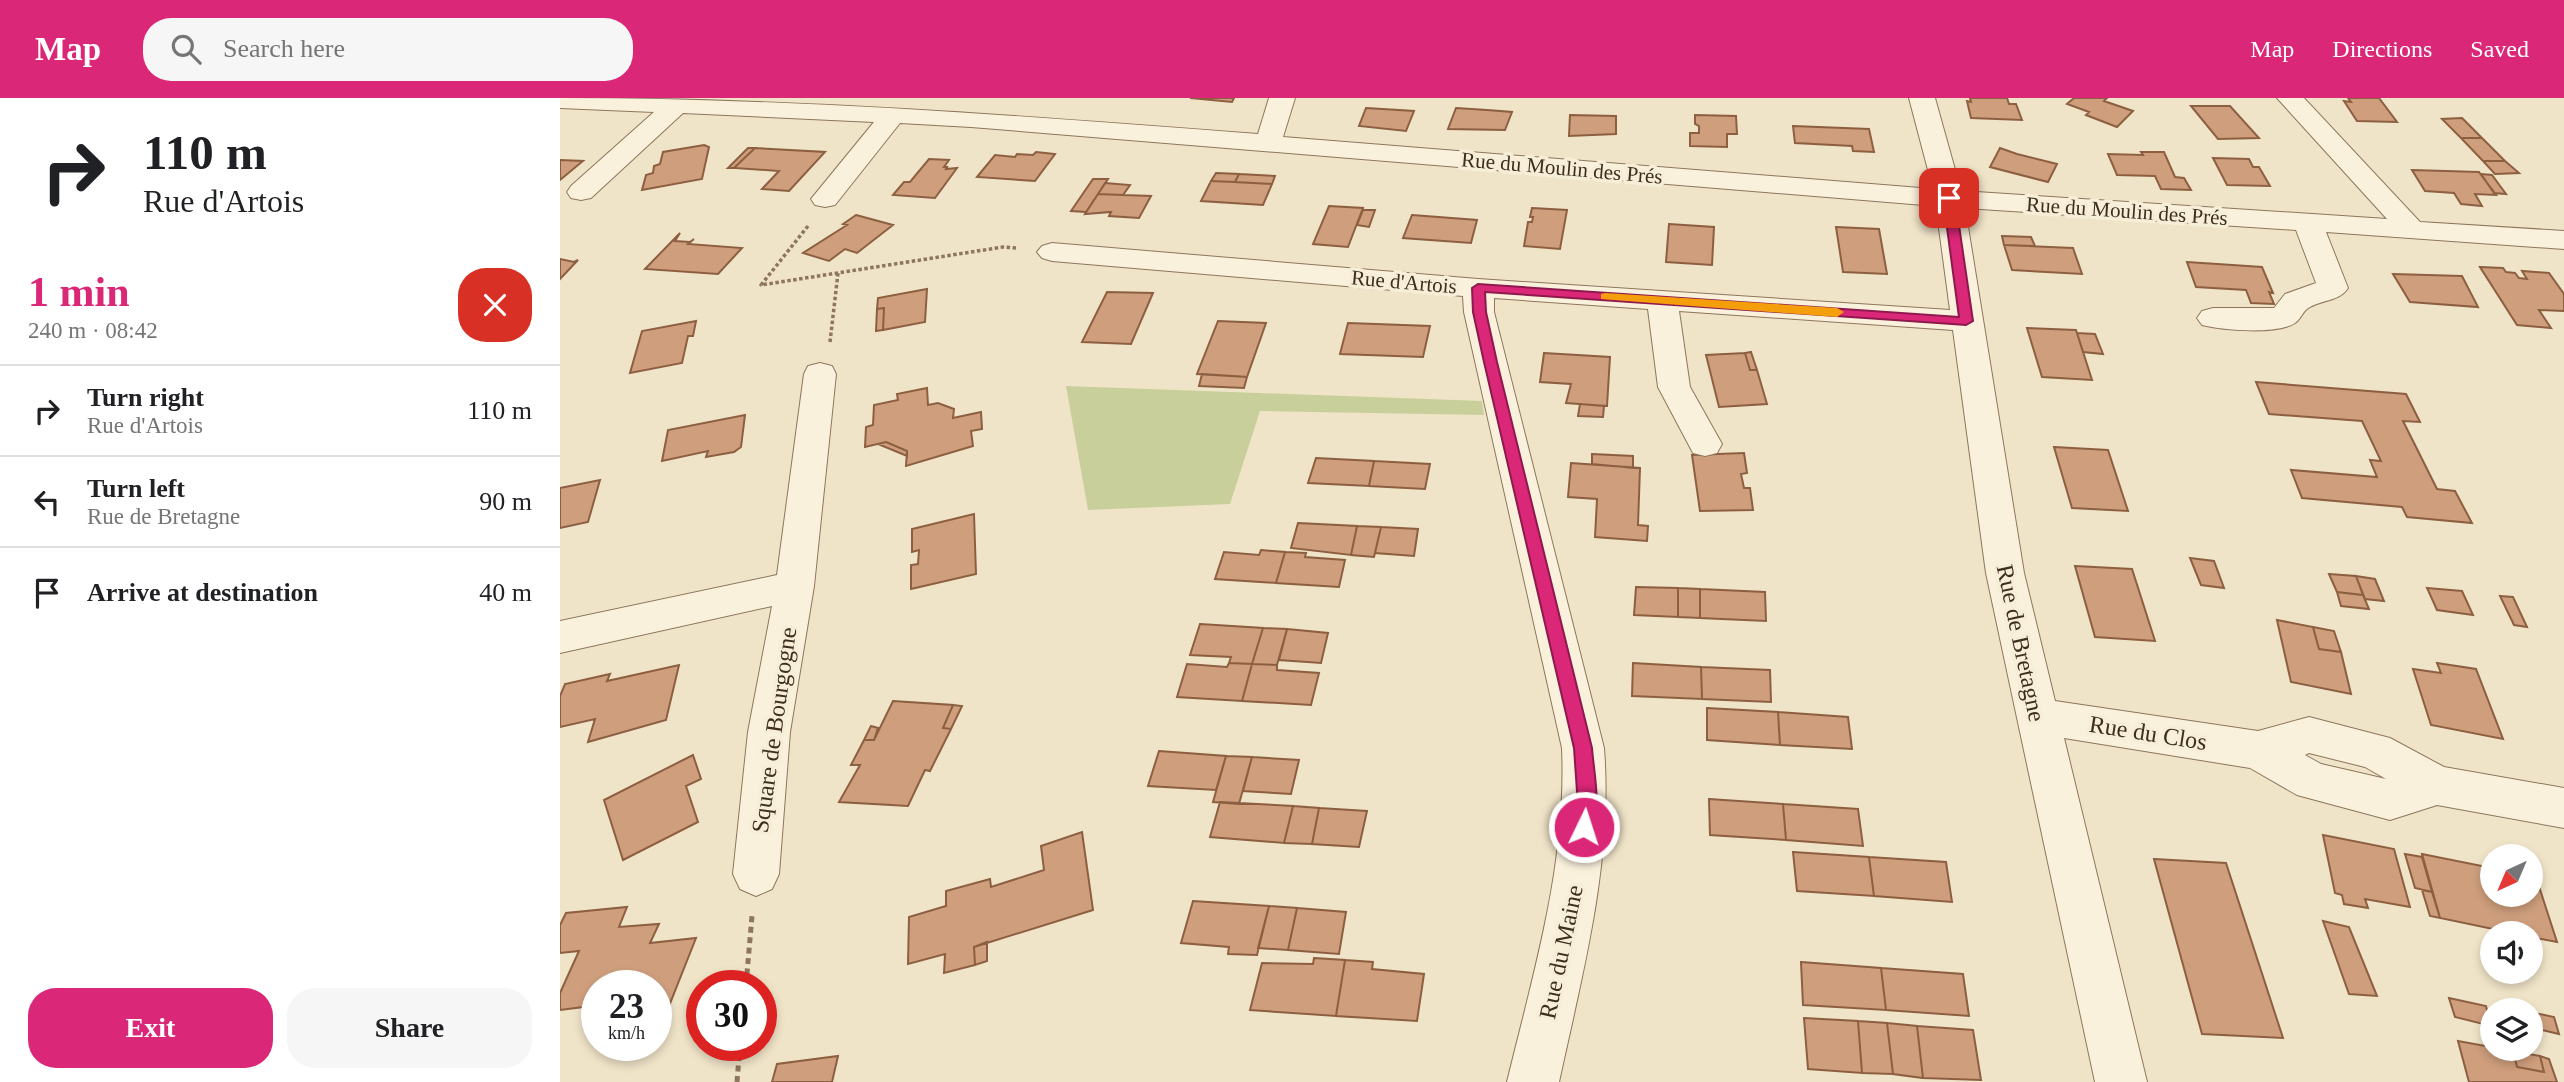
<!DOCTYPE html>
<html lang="en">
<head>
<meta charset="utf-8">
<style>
  :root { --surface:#fff; --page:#f6f6f6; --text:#202124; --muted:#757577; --line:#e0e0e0; --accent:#db2777 }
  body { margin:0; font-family:Georgia,serif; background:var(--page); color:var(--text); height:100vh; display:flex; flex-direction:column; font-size:26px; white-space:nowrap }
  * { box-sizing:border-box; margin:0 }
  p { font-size:23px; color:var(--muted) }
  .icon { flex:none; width:38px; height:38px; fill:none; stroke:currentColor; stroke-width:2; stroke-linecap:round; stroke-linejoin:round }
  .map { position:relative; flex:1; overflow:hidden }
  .side { display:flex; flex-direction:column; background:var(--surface); width:560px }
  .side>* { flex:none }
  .top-card { background:#fff; color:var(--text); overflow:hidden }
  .needle { width:46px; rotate:224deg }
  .fabs { position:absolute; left:1920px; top:746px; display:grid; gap:14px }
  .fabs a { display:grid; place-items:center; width:63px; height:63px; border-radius:50%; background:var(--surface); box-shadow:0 4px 10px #0003; font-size:35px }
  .speed { position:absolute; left:21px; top:872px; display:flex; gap:14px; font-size:35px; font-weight:700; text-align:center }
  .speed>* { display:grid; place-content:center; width:91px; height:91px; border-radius:50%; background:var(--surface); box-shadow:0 4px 10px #0003; line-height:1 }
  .speed small { font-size:18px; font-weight:400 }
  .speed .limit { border:10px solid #d22; background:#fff; color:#111 }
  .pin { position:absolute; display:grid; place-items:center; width:60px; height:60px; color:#fff; margin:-30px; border-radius:14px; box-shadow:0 4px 10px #0006 }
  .me { position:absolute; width:77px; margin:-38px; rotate:4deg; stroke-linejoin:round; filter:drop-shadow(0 0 5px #0008) }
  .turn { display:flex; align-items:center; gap:24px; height:147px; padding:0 28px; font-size:32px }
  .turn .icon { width:91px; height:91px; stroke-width:2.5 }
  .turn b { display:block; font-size:49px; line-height:60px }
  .round { display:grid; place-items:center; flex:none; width:74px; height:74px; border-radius:28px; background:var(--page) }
  .summary { display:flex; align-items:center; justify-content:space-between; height:119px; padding:0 28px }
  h1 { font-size:42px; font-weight:600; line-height:52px; color:var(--accent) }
  .primary-button { display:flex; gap:14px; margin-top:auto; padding:14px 28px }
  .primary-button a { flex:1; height:80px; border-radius:28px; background:var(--accent); color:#fff; font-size:28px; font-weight:600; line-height:80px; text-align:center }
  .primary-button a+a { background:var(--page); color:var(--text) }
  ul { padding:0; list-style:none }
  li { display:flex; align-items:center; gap:21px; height:91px; padding:0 28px; border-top:2px solid var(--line) }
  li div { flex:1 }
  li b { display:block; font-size:26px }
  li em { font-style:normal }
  header { display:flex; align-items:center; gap:42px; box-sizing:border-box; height:98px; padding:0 35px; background:var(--accent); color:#fff }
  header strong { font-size:33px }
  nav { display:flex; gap:38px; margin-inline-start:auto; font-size:24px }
  .search { width:490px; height:63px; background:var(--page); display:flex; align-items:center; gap:18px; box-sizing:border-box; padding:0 24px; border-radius:28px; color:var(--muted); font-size:26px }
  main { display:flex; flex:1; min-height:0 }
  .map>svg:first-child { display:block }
  .green { fill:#c9cf9b }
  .building { fill:#cf9f7d; stroke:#8d5f41; stroke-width:2 }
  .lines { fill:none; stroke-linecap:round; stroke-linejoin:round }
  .minor-casing { stroke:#8d765c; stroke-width:2 }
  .path-far1 { stroke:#8d765c; stroke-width:3.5; stroke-dasharray:3.5 2.5; stroke-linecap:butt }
  .path { stroke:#8d765c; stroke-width:5; stroke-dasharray:6 4.5; stroke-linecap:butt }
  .minor { fill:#faf1dc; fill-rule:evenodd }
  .route { fill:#db2777; stroke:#8e194d; stroke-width:2 }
  .slow { fill:#f59e0b }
  .labels { text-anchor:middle; stroke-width:7; stroke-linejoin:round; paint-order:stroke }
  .far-street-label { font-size:21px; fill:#3d2e20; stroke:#f7eed8 }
  .street-label { font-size:24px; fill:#3d2e20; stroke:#f7eed8 }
</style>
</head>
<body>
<header>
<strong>Map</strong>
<div class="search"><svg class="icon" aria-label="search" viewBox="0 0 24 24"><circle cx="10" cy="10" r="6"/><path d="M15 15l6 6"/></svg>Search here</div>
<nav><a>Map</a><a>Directions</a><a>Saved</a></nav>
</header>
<main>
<section class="side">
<div class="top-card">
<div class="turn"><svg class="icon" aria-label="right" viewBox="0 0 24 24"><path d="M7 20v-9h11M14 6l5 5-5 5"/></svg><div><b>110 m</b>Rue d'Artois</div></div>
</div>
<div class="summary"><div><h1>1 min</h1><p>240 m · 08:42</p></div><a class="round" style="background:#d93025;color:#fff"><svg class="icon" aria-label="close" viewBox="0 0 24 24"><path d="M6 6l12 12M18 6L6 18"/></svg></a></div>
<ul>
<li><svg class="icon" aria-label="right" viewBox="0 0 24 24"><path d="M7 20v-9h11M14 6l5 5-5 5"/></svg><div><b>Turn right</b><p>Rue d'Artois</p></div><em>110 m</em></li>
<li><svg class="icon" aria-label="left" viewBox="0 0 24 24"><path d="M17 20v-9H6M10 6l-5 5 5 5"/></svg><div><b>Turn left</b><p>Rue de Bretagne</p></div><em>90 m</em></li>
<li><svg class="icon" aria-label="arrive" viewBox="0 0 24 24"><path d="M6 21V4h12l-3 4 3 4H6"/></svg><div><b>Arrive at destination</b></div><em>40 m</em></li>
</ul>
<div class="primary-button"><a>Exit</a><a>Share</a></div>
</section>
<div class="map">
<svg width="2004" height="984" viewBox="0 0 2004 984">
  <rect width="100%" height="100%" fill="#f0e4c8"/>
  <path class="green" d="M506 288 922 303 924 317 700 313 670 406 528 412Z"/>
  <path class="building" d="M630 0H674L672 4Z
    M1410 0H1447L1449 6H1456L1462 22 1411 20 1407 3 1411 4Z
    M1514 0H1547L1544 3 1573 13 1557 29 1526 17 1529 14 1507 6Z
    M1788 0H1819L1837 24 1797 23 1784 3 1791 4Z
    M1631 8H1670L1699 40 1658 41Z
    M806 10 854 13 846 33 799 28Z
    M896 10 927 12 952 14 945 32 888 31Z
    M1010 17 1056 18V36L1009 38Z
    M1135 17 1176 18 1177 36H1167V49L1130 48V35H1139V28L1135 26Z
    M1902 20 1922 40H1901L1882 21Z
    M1233 28 1309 31 1314 54 1293 53 1292 48 1235 45Z
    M1901 40H1922L1945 63H1923Z
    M144 47 149 49 142 81 82 92 86 77 93 75 94 68 100 66 103 54Z
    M188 50H195L174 70H168Z
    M195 50 265 54 229 93 202 91 219 73 174 70Z
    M1440 50 1457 56 1497 66 1488 84 1430 69Z
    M476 54 495 56 475 83 417 79 435 57 455 59 457 56 473 57Z
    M1581 54H1604L1615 79 1624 80 1631 92 1601 91 1595 78 1557 77 1548 56 1583 57Z
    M1653 60 1689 61 1693 69H1699L1710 88 1667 87Z
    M369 61 389 62 384 69H387L386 71 397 70 375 100 333 97 344 84H350Z
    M0 62 23 63 0 82Z
    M1923 63H1945L1959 75 1935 76Z
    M1852 72 1919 74 1936 97 1915 96 1922 108 1901 106 1894 95 1865 93Z
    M656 75 679 76 675 84 651 83Z
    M679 76 715 78 712 86 675 84Z
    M1921 76 1932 77 1946 96 1934 95Z
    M533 81H548L526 114 511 113Z
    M651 83 675 84 712 86 703 107 641 103Z
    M545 85 570 87 563 97 538 96Z
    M538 96 563 97 591 98 579 120 549 118 551 114 525 116Z
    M769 108 803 110 788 149 753 146Z
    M972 110 1007 112 1000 151 964 148 968 124H972L973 119H970Z
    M803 112H815L809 129 797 127Z
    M296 117 333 127 297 155 285 151 269 163 243 155 287 127 283 126Z
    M852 117 917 122 911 145 843 140Z
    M1109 126 1154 129 1152 167 1106 164Z
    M1276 129 1319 131 1327 176 1283 174Z
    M120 135 115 143 130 144 134 141 128 146 182 150 158 176 85 171Z
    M1442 138 1471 139 1475 148 1444 147Z
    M1444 147 1513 150 1522 176 1452 172Z
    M0 161 14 164 18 162 0 181Z
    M1627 164 1702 169 1713 195 1709 194 1714 206 1691 205 1686 192 1636 189Z
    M1920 169 1943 170 1946 174 1955 175 1959 180 1967 181 1962 173 1989 175 2004 196V213L1979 212 1991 230 1957 227Z
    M1833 176 1902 178 1918 209 1850 204Z
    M367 191 365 224 323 232 324 210 317 211 318 200Z
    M547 194 593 195 571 246 522 244Z
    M324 210 323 232 316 233 317 211Z
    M136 223 133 238H128L122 265 70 275 82 233Z
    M658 223 706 225 687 279 637 276Z
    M788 225 870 228 863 259 780 256Z
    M1467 230 1516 232 1532 282 1482 279Z
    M1517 235 1535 236 1543 256 1523 254Z
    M1191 254 1197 272H1190L1185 255Z
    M984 255 1050 259 1047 308 1006 305 1011 286 980 284Z
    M1185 255 1190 272H1197L1207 306 1159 309 1146 257Z
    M642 276 687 279 684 290 639 288Z
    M1696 284 1846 296 1860 324 1843 323 1877 391 1895 393 1912 425 1847 419 1842 409 1742 400 1731 372 1817 379 1810 362 1821 363 1802 323 1709 316Z
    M367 290 368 307 378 305 394 311 393 320 421 314 422 331 411 333 413 348 346 368 347 353 326 344 305 349 306 329 313 327 314 307 338 302 337 296Z
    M1020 306 1044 308 1043 319 1018 318Z
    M185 317 181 349 174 354 146 359 148 353 102 363 108 332Z
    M326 344 347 353V358L318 346Z
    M1494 349 1548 352 1568 413 1512 410Z
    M1184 355 1187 375 1181 376 1184 390H1190L1193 412 1140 413 1132 357Z
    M1032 356 1073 358V370L1032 366Z
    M756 360 814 363 809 388 748 385Z
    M814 363 870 366 865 391 809 388Z
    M1011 365 1080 370 1078 427 1088 428 1087 443 1035 439 1037 401 1008 399Z
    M40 382 28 424 0 430V390Z
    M414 416 416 476 351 491V467L358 466 359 452 352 454V431Z
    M738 425 797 428 791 457 731 450Z
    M797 428 821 429 814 459 791 457Z
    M821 429 858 431 854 458 815 455Z
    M701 452 725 454 716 485 655 481 664 454 699 457Z
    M725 454 746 455 745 459 785 462 779 489 716 485Z
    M1630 460 1654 463 1664 490 1641 487Z
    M1515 468 1572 471 1595 543 1535 539Z
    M1769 476 1796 478 1803 497 1777 494Z
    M1796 478 1815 481 1824 503 1805 501Z
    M1076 489 1118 490V519L1074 517Z
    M1118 490 1140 491V520L1118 519Z
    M1867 490 1902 493 1913 517 1877 512Z
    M1140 491 1205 494 1206 523 1140 520Z
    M1777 494 1803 497 1809 511 1781 508Z
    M1940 498 1953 499 1967 529 1954 527Z
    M1717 522 1753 529 1759 551 1781 554 1791 596 1731 584Z
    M640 526 703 530 692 566 669 565 671 559 630 557Z
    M1753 529 1774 533 1781 554 1759 551Z
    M703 530 727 531 717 567 692 566Z
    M727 531 768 535 761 565 719 562Z
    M669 565 692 566 682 603 617 599 627 566 667 569Z
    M1073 565 1141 569 1142 601 1072 598Z
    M1877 565 1916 571 1943 641 1871 627 1853 571 1881 575Z
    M692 566 717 567V572L759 575 751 607 682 603Z
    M119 567 106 622 28 644 35 621 0 629V598L5 586 50 576 47 583Z
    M1141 569 1210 572 1211 604 1142 601Z
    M333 603 393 607 383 630 391 631 370 673 365 672 348 708 279 704 300 667H291L304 642H314Z
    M393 607 402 608 391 631 383 630Z
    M1147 610 1218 614 1220 647 1147 642Z
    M1218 614 1288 619 1292 651 1220 647Z
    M311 628 318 630 314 642H304Z
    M599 653 666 658 656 692 588 688Z
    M133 657 141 681 126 688 138 724 63 762 44 702Z
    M666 658 692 659 679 706 653 704Z
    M692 659 739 662 731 696 683 693Z
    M1149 701 1223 706 1226 742 1150 737Z
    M660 704 733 708 724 745 650 739Z
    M1223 706 1298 711 1303 748 1226 742Z
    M733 708 759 710 752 746 724 745Z
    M759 710 807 713 799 749 752 746Z
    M522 734 533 812 414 849 415 867 384 875 385 856 348 866 349 819 386 808V793L430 781 431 789 484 772 481 748Z
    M1763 737 1834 751 1850 809 1805 801 1808 810 1784 806 1782 797 1775 795Z
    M1233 754 1309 759 1314 798 1237 793Z
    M1845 756 1862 759 1872 794 1855 790Z
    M1862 756 1932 770V796H1970V778L1976 779 1997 844 1970 839V835H1952L1880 820Z
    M1309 759 1386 764 1392 804 1314 798Z
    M1594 761 1666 765 1723 940 1642 936Z
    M1862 792 1872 794 1880 820 1870 818Z
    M633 803 709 808 697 857 668 856 669 849 621 845Z
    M709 808 737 810 728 852 698 850Z
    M67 809 59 829 99 826 90 845 136 840 109 908 96 910V887H37V902H33L31 908 0 912V895L19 853 0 855V827L6 815Z
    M737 810 786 814 779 856 728 852Z
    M1763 823 1789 829 1817 898 1789 896Z
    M427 844V863L415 867 414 849Z
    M754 860 785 862 776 918 690 912 702 865 753 866Z
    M785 862 813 864 812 871 864 876 857 923 776 918Z
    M1241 864 1321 870 1326 912 1243 907Z
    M1321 870 1403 876 1409 918 1326 912Z
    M1889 900 1926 908 1931 928 1895 919Z
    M1970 914 1994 919 1999 936 1970 929Z
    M1244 920 1298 923 1302 975 1248 971Z
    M1298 923 1327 925 1333 976 1302 975Z
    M1327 925 1357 928 1363 980 1333 976Z
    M1357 928 1413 932 1421 982 1363 980Z
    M1898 943 1953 953 1957 969 1984 974 1980 958 1989 961 1997 984H1909Z
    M1953 953 1980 958 1984 974 1957 969Z
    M278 958 272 984H212L217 966Z"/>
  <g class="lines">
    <g class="minor-casing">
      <path id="minor" d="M0 0C232 0 465 18 698 36L709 0H735L723 39 1373 91 1349 0H1375L1401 93 1827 121 1717 0H1744L1860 124 2004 133V151L1766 134 1788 190C1780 203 1762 202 1750 209 1743 212 1741 221 1735 225 1717 237 1662 232 1642 227L1637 220 1642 213 1653 210H1714L1725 196 1756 185 1736 132 1405 110 1464 475 1495 603 1698 633 1749 619 1830 640 1884 669 2004 690V730L1877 707 1830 722 1737 697 1690 670 1504 640 1587 984H1535L1426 475 1393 232 1119 213 1130 289 1162 346 1157 355 1145 358 1133 355 1098 289 1088 211 934 200V214L1044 650C1053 764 1023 873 999 984H947C974 873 1007 765 1002 650L904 214 903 198 492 163 482 160 477 154 482 148 492 145 918 181 1390 212 1376 108 411 29 340 25 275 107 265 109 255 107 251 101 314 24 123 15 31 100 21 102 11 100 7 94 11 88 94 14 0 10ZM1749 655 1805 669 1826 681 1761 666 1745 657Z
        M260 265 272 268 276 276 254 488 230 634 219 776 212 791 196 798 180 791 173 776 188 634 212 508 0 555V523L217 477 244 276 248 268Z"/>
    </g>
    <path class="path-far1" d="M248 128 201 187 443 149 456 150
      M270 244 278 175"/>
    <path class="path" d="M186 887 192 818
      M177 984 180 947"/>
    <use href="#minor" class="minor"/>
  </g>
  <path class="route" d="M1389 97 1395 100 1413 223 1406 227 925 194 926 214 937 264 1032 650C1034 676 1042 710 1031 735L1024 737 1018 735 1015 729 1018 708 1014 650 924 264 913 214 912 190 918 186 1399 219 1383 100Z"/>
  <path class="slow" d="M1045 195 1277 210 1284 214 1277 219 1041 201V196Z"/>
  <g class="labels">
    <g class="far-street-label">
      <text transform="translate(1002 70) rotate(5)" y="7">Rue du Moulin des Prés</text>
      <text transform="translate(1567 113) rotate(4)" y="7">Rue du Moulin des Prés</text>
      <text transform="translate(844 184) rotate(5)" y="7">Rue d'Artois</text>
    </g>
    <g class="street-label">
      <text transform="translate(1461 545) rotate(78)" y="8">Rue de Bretagne</text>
      <text transform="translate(214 632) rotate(-82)" y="8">Square de Bourgogne</text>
      <text transform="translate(1588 635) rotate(9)" y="8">Rue du Clos</text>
      <text transform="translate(1001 854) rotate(-78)" y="8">Rue du Maine</text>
    </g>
  </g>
</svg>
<div class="fabs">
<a><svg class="needle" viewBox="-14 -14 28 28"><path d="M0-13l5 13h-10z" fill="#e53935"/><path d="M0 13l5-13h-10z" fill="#757577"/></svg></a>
<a><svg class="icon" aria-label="sound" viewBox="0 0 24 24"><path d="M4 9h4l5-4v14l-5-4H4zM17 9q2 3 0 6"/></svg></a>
<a><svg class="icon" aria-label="layers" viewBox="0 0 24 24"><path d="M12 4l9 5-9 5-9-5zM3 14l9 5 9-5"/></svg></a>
</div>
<div class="speed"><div>23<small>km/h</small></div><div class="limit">30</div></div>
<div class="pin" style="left:1389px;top:100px;background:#d93025"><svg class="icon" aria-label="arrive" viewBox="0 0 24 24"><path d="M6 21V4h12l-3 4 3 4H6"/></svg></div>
<svg class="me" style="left:1024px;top:729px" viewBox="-20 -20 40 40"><circle r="17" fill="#db2777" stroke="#fff" stroke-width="3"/><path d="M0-11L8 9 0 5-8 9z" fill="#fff"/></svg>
</div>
</main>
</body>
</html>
